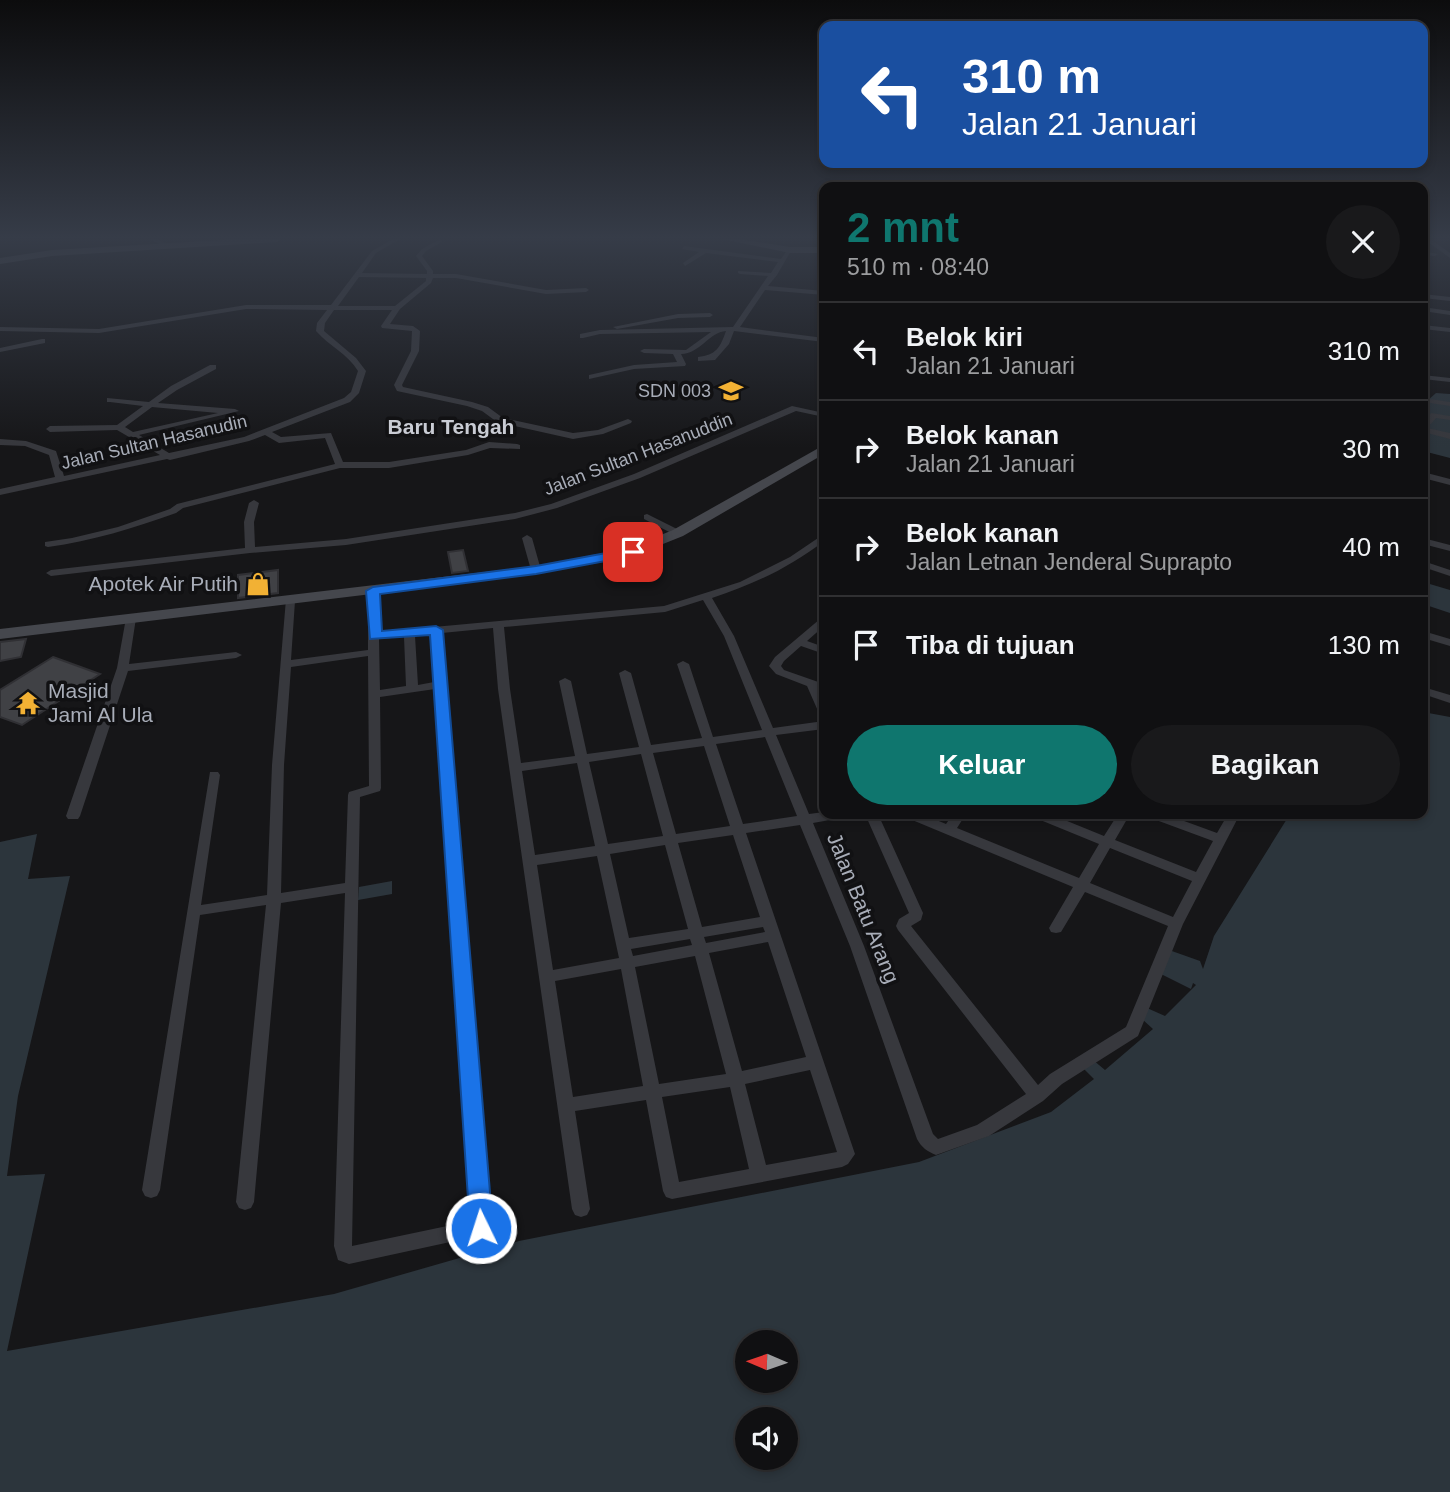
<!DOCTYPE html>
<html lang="id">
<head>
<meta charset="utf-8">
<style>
  :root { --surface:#101012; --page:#19191b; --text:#f1f3f6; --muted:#9c9d9f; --line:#303032; --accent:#0f766e }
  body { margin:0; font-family:Helvetica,sans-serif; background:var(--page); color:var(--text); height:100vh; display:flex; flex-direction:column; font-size:26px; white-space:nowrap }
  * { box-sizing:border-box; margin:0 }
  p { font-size:23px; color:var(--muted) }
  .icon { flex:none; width:38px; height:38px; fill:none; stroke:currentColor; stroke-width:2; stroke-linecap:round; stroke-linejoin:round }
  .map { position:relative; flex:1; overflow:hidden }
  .panel { position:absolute; left:819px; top:182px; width:609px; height:637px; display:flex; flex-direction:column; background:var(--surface); border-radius:14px; box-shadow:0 4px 10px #0003,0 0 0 2px var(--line) }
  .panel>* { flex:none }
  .top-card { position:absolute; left:819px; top:21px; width:609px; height:147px; border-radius:14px; box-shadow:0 4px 10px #0003,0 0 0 2px var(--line); background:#1a4fa0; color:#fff; overflow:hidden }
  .needle { width:46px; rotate:272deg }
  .tools { position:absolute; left:735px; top:1330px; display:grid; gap:14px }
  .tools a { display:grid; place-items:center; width:63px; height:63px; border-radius:50%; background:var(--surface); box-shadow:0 4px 10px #0003,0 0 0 2px var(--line); font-size:35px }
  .pin { position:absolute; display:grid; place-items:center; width:60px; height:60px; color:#fff; margin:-30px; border-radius:14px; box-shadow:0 4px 10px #0006 }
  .me { position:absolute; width:77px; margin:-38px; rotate:356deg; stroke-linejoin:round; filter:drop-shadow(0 0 5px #0008) }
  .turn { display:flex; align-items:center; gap:24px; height:147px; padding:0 28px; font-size:32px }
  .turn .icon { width:91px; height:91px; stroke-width:2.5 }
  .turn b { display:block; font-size:49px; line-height:60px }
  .round { display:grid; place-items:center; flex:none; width:74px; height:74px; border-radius:37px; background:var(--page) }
  .overview { display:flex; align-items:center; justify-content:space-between; height:119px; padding:0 28px }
  h1 { font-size:42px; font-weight:600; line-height:52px; color:var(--accent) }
  .primary-button { display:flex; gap:14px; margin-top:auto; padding:14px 28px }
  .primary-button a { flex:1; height:80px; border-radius:42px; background:var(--accent); color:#fff; font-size:28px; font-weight:600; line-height:80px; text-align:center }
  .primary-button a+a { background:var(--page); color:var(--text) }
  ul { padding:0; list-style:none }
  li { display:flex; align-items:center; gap:21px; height:98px; padding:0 28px; border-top:2px solid var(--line) }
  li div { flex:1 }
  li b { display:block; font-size:26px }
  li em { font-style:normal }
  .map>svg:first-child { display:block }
  .water { fill:#2c353c; fill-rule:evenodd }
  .building { fill:#404145; stroke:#303034; stroke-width:2 }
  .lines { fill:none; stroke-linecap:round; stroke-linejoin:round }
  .street { fill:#37383d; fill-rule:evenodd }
  .secondary { fill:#45474d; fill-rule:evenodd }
  .route { fill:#1a73e8; stroke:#114b97; stroke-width:2 }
  .labels { text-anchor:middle; stroke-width:7; stroke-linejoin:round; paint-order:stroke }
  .far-poi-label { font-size:18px; fill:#a8adb8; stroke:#111113; text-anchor:end }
  .far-street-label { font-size:18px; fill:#a8adb8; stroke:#111113 }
  .far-quarter-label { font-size:21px; font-weight:bold; fill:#c9ccd4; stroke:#111113 }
  .poi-label { font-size:21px; fill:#a8adb8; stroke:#111113; text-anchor:end }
  .street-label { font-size:21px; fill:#a8adb8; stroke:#111113 }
</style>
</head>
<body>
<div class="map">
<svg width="1450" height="1492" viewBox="0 0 1450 1492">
  <rect width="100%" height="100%" fill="#161618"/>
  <path class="water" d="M1436 393 1450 394V458L1423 451V400L1427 401Z
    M1423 582 1450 590V613L1423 604Z
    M1423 712 1450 717V1492H0V842L37 834 28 879 70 876 18 1096 7 1176 45 1174 7 1351 334 1294 519 1241 919 1162 1051 1112 1094 1079 1081 1066 1093 1060 1105 1070 1153 1029 1142 1019 1147 1008 1165 1016 1196 985 1193 983 1191 989 1161 974 1169 950 1200 961 1203 969 1214 936 1290 814H1423ZM747 1342H786V1381H747ZM747 1419H786V1458H747Z
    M392 881V894L358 900 359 887Z"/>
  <path class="building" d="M463 550 468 571 452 573 448 552Z
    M278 570V593L238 598V575Z
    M26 639 21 657 0 661V642Z
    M53 657 100 674 22 725 0 717V690Z"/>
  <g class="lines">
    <path class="street" d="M150 239H157L172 247 167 248Z
      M393 239H400L376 253 362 273 427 274V271L416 256 422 249 440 239 442 242 426 251 422 256 433 271V274H456L546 290 586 288 589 290 586 292 546 294 456 278H433L431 283 400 309 390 324 413 326 420 331 419 351 402 385 403 387 472 402 488 407 503 418 573 433 598 430 628 419 632 421 631 423 603 434 573 439 497 422 482 411 467 406 397 391 394 385 411 351 412 331 382 328 381 326 392 310H334L325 323 324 331 356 358 366 371 359 393 350 402 272 432 281 437 331 433 343 462H389L466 450 489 442 517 444 520 445V449L490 448 468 455 389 468H340L183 508 176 513C134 528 92 541 48 547L45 546V542L72 538 118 527 170 509 177 504 335 464 325 438 279 443 265 435 249 441 170 460 167 459 0 495V489L55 477 49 455 25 446 0 445V439L26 441 56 451 64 476 160 455 117 430 50 432 46 429 50 426 117 425 143 406 110 402H107V398L149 402 171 386 210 365H216V369L177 390 158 403 235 409 239 411 139 435 169 453 244 437 344 398 351 392 358 371C348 354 329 346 316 331L317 323 327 310 246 309 99 333 0 331V327L99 329 246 305H331L372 251ZM359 277 426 278V281L395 306H338ZM152 407 218 413 133 432 125 427Z
      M1424 239H1430L1450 253V258Z
      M684 246 781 259 788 249H792L777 275 768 286 824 291V295L765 290 740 327 824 338V342L734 331 729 344 715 360 698 361V357C716 355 720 348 726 331 709 332 700 354 681 354L686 364 685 366 634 369 589 379V375L634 365 677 362 673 354 644 353 640 351 644 349 686 350 711 332 600 334 583 338H580V334L600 330 733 327 768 276 740 274 738 273V271L771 273 778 262 706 253 685 266 683 263 699 252 682 249Z
      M1423 251 1438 254 1435 256 1423 255Z
      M1423 294 1450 297V301L1423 298Z
      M1423 307 1450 311V315L1423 311Z
      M678 314 710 313 713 315 710 317 678 318 617 329 613 327Z
      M1423 325 1450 328V332L1423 329Z
      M42 339H45V343L0 352V348Z
      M1423 375 1450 378V382L1423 379Z
      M1423 398 1450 402V406L1423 402Z
      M792 406 824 413V417L796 411 640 478 557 508 515 519 346 545 250 553 51 576 46 573 51 570 245 548 244 522 249 503 254 500 259 503 254 522 255 547 346 539 515 513 551 504 634 474Z
      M1431 413 1450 416V420L1436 418 1431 424H1423V420H1426Z
      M1423 427 1450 433V439L1423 432Z
      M1423 472 1450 479V485L1423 478Z
      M647 514 681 531 683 533 681 535H675L644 519V515Z
      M824 534V541C789 568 754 584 712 598L734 636 773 728 824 721V729L776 735 809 814 824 812V814H848L841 818 813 823 864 946 933 1134 938 1139 977 1125 1026 1094 898 930 896 926 899 919 909 913 865 814H878L923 913 921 920 911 926 1038 1085 1050 1074 1126 1027 1168 926 1085 892 1061 932 1056 933 1051 932 1049 928 1073 887 905 817 904 814H922L946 824 953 814H966L957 828 1079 878 1099 844 1033 817 1032 814H1050L1104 836 1118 814H1130L1115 840 1196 872 1213 841 1148 817 1147 814H1165L1217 833 1228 814H1240L1183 924 1138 1036 1062 1084 1043 1101 989 1136 936 1155C928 1152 921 1147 917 1139L850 946 800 825 746 833 855 1154 848 1164 842 1167 672 1199 666 1197 663 1191 646 1100 575 1111 590 1209 587 1215 581 1217 575 1215 572 1209 498 689 493 628 442 633 490 1228 487 1234 349 1264 338 1260 334 1246 345 893 281 903 254 1202 251 1208 245 1210 239 1208 236 1202 266 905 200 915 160 1190 157 1196 151 1198 145 1196 142 1190 210 772H218L220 775 201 905 267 895 272 765 286 599H294L295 601 291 660 368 650V591L373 588 378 591 379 632 664 606 740 582 790 557ZM703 600 724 636 762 730 713 737 689 664 683 661 677 664 702 738 651 745 631 673 625 670 619 673 639 747 587 754 571 681 565 678 559 681 575 756 521 763 510 689 504 627 665 612ZM431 634 434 682 418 685 415 636ZM404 637 406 686 380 690 379 639ZM368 656 369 786 349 792 348 795 345 883 281 893 284 765 291 667ZM435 689 471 1221 352 1246 360 797 380 791 381 788 380 697ZM765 737 797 816 743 824 716 744ZM704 746 730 826 676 834 653 753ZM641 754 663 836 608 844 589 762ZM577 763 595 846 535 855 522 771ZM733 835 760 917 702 927 678 843ZM665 845 688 929 629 938 610 854ZM1110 848 1192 881 1173 917 1090 883ZM597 856 619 958 553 970 537 865ZM763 927 765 932 706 943 704 937ZM690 939 692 945 633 956 631 949ZM768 942 806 1057 742 1071 709 953ZM695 956 726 1074 659 1084 635 967ZM621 969 643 1086 573 1097 555 981ZM810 1070 837 1152 766 1165 745 1084ZM730 1087 749 1169 679 1182 662 1097Z
      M527 535 532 538 541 570 540 572H532L531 570 522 538Z
      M1423 538 1450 545V551L1423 544Z
      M1423 561 1450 570V576L1423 567Z
      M131 615 136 618 129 664 236 652 242 655 236 658 128 671 80 816 78 819H68L66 816 117 668 126 618Z
      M824 618V626L807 641 824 647V654L801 646 784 661 781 666 784 670 824 684V691H821L824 698V715L818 711 807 686 776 674 769 666 775 657 820 619Z
      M1423 631 1450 639V646L1423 638Z
      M1423 687 1450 695V703L1423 694Z"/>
    <path class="secondary" d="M240 239H281L277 242 52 256 0 264V258L52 250Z
      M722 239H739L790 247H824V253H790Z
      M824 445V454L683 536 633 556 536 574 0 639V629L536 566 629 548 673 530Z"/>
  </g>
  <linearGradient id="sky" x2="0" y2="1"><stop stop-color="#0c0c0d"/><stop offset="0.53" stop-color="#363c48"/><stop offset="1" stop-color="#363c48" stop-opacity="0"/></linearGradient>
  <rect width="1450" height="448" fill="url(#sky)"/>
  <path class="route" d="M633 548 638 549V555L536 574 380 594 382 631 436 626 443 630 493 1228 490 1236 481 1239 473 1236 470 1228 430 635 370 639 366 591 373 587 536 566Z"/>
  <defs>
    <g id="school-bare" transform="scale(1.89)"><path d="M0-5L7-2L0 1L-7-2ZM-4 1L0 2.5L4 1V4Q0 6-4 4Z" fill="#f2b134" stroke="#111113" stroke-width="2.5" paint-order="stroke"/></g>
    <g id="shop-bare" transform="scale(1.89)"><path d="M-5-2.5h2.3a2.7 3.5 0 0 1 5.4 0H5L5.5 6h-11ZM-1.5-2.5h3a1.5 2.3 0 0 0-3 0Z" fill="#f2b134" stroke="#111113" stroke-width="2.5" paint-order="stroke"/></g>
    <g id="temple-bare" transform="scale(1.89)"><path d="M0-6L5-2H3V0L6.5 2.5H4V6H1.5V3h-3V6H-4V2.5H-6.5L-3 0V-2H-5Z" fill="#f2b134" stroke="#111113" stroke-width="2.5" paint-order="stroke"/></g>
  </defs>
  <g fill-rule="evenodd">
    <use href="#school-bare" x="731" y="391"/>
    <use href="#shop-bare" x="258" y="584"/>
    <use href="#temple-bare" x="28" y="703"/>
  </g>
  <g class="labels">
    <g class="far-poi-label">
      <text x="711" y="397">SDN 003</text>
    </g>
    <g class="far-street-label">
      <text transform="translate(154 442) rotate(-13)" y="6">Jalan Sultan Hasanudin</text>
      <text transform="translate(638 454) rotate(-21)" y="6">Jalan Sultan Hasanuddin</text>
    </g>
    <g class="far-quarter-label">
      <text x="451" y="434">Baru Tengah</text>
    </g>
    <g class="poi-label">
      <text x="238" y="591">Apotek Air Putih</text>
      <text x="48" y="698" text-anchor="start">Masjid<tspan x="48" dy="24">Jami Al Ula</tspan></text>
    </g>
    <g class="street-label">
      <text transform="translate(863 908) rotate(68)" y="7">Jalan Batu Arang</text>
    </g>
  </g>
</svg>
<div class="tools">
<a><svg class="needle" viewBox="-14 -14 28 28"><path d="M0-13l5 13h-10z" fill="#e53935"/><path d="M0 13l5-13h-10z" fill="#9c9d9f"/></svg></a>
<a><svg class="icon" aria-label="sound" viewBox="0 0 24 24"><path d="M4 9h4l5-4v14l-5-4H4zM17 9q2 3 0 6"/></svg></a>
</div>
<div class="pin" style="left:633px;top:552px;background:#d93025"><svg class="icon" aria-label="arrive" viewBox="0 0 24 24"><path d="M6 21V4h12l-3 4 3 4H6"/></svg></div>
<svg class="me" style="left:481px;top:1228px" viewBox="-20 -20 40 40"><circle r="17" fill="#1a73e8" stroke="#fff" stroke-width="3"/><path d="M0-11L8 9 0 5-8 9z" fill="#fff"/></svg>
<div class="top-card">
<div class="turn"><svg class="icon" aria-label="left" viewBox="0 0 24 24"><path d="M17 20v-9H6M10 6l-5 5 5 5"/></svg><div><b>310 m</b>Jalan 21 Januari</div></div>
</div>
<section class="panel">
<div class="overview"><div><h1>2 mnt</h1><p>510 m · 08:40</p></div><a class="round"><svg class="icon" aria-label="close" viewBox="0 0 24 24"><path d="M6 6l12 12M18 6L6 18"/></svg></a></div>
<ul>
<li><svg class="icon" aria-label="left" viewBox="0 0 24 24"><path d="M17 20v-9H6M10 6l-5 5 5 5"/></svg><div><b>Belok kiri</b><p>Jalan 21 Januari</p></div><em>310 m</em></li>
<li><svg class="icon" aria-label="right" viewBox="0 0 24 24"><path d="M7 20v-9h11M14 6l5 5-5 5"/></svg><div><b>Belok kanan</b><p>Jalan 21 Januari</p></div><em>30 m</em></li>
<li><svg class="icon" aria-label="right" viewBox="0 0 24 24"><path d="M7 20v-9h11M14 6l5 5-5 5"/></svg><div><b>Belok kanan</b><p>Jalan Letnan Jenderal Suprapto</p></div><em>40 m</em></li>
<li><svg class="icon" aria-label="arrive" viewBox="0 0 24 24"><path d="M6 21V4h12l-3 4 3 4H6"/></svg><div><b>Tiba di tujuan</b></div><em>130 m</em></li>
</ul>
<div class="primary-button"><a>Keluar</a><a>Bagikan</a></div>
</section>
</div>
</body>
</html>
